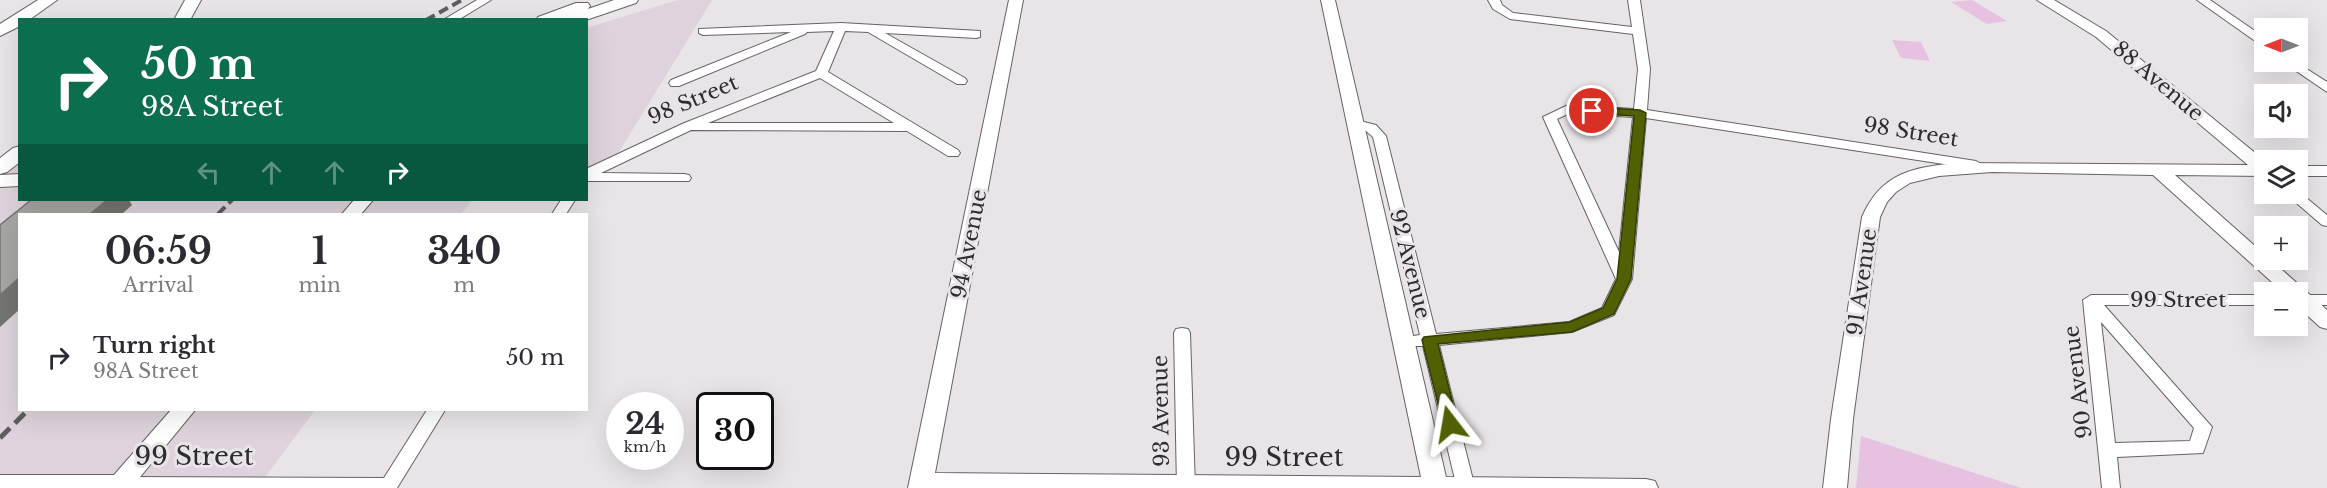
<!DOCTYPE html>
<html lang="en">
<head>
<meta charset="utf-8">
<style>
  :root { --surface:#fff; --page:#f7f7f7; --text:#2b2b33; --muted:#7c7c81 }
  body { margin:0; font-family:"Libre Baskerville",serif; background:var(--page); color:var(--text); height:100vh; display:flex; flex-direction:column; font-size:22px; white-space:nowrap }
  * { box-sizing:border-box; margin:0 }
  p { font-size:20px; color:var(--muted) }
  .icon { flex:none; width:33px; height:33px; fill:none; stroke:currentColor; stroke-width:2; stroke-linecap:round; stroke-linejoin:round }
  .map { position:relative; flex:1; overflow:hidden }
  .sheet { position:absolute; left:18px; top:213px; width:570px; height:198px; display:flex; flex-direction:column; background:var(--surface); border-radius:0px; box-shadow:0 6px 24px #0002 }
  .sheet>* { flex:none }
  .top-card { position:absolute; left:18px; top:18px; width:570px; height:183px; border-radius:0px; box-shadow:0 6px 24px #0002; background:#0b6e4f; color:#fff; overflow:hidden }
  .needle { width:39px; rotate:270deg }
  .controls { position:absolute; left:2254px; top:18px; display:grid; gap:12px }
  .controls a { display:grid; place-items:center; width:54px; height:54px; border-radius:0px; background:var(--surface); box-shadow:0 6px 24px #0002; font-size:30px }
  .speed { position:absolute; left:606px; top:392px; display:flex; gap:12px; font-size:30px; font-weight:700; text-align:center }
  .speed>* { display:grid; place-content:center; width:78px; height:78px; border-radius:50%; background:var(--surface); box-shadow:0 6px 24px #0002; line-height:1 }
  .speed small { font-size:15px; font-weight:400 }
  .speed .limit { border:3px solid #111; border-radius:9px; background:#fff; color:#111 }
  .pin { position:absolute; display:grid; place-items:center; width:51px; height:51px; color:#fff; margin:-26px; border:3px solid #fff; border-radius:50%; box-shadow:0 2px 6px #0007 }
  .me { position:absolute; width:66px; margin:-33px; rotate:346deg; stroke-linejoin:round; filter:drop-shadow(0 0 4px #0008) }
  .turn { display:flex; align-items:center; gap:21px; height:126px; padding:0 24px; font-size:27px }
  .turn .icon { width:78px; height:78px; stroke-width:2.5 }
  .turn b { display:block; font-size:42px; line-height:51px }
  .lanes { display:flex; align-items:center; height:57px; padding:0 24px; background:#0003; justify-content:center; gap:30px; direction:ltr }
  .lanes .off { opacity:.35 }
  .eta { display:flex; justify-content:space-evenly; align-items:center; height:102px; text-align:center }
  .eta b { font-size:36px; font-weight:700; line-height:42px }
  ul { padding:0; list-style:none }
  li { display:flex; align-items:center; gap:18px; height:84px; padding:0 24px }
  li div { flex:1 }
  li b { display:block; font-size:22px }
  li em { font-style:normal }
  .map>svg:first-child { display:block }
  .built { fill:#ded3dc }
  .green { fill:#e6c2e0 }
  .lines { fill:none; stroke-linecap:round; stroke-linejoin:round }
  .minor-casing { stroke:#666265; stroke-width:2 }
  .tertiary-casing { stroke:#666265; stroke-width:2 }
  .secondary-casing { stroke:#666265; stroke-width:2 }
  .minor { fill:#fff; fill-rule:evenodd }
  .tertiary { fill:#fff; fill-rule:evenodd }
  .secondary { fill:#fff; fill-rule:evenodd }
  .rail-far1 { stroke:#605d5f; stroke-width:4; stroke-dasharray:10 5; stroke-linecap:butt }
  .rail { stroke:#605d5f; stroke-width:5; stroke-dasharray:14 7; stroke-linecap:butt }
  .shaded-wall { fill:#747571 }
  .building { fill:#a6a7a2; stroke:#747571; stroke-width:1.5 }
  .route { fill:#516003; stroke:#353e02; stroke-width:1.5 }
  .labels { text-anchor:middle; stroke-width:6; stroke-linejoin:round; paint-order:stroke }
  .street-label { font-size:21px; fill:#2e2c2e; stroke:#e9e4e8 }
  .near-street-label { font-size:26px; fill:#2e2c2e; stroke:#e9e4e8 }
</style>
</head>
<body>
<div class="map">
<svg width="2327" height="488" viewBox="0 0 2327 488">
  <rect width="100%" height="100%" fill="#e9e4e8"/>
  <path class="built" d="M678 0H712L613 162 587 168 586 28Z
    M0 166H19L20 200H472L461 214H20V410H315L257 488H0Z"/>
  <path class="green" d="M1972 0 2007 21 1987 24 1951 2Z
    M1892 40 1921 42 1930 61 1901 58Z
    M1861 436 2021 488H1856Z"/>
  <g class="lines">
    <g class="minor-casing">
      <path id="minor" d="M477 0H491L458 20H443Z
        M1488 0H1500L1502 5 1513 13 1632 27 1628 0H1640L1650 69 1647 110 1976 161 1983 165 1976 169 1646 118 1632 279 1614 315 1572 332 1439 345 1475 488H1457L1423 346H1399L1397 342 1399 338 1420 335 1373 137 1366 131 1351 127 1349 124 1356 120 1376 125 1386 136 1436 334 1569 322 1602 308 1616 279 1543 117 1568 105 1634 109 1638 69 1633 34 1510 19 1493 9ZM1570 113 1633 117 1619 252 1557 119Z
        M2197 0H2210L2265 38V48Z
        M841 23 980 31V37L976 38 885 33 965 78 967 81 965 84H957L868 32 845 31 828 72 958 150 960 153 958 156H948L907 131 691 130 601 173 684 174 689 175 691 178 689 181H586V169L682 124 816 71 834 31 807 32 805 34 679 86H671L669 83 671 80 791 32 703 35 699 33V29ZM820 78 894 123H708Z
        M2283 62H2296L2327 82V92Z
        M2298 191 2327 215V226L2322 225 2286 194H2298Z
        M561 200H575L566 214H552Z
        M2091 295H2265V305H2104L2212 427 2203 453 2117 457 2120 488H2102L2083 300ZM2101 322 2194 428 2190 441 2115 443Z
        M2298 295H2327V305H2298Z
        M1182 328 1188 329 1190 333 1195 488H1177L1174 333 1176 329Z
        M427 410H445L397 488H113L111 484 113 479 120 477 384 478Z"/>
    </g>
    <g class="tertiary-casing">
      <path id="tertiary" d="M1009 0H1023L935 473 1421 477 1321 0H1335L1446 477 1646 479 1655 481 1658 488H908Z
        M2037 0H2054L2106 31 2265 161V176L2175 175 2265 255V260H2271L2327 310V329L2320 327 2298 307V292H2283L2153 175 1992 172 1939 176 1910 183 1896 192 1887 202 1880 217 1853 419 1847 488H1823L1831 419 1862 217C1881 173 1913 167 1957 163L2248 165 2096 37Z
        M2298 166H2327V176H2298Z
        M354 200H373L361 214H342Z
        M171 410H195L131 488H0V475H114Z"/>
    </g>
    <g class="secondary-casing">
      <path id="secondary" d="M38 0H57L29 20H20V26L0 36V24Z
        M185 0H201L190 20H174Z
        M614 0H638L636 3 586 20H536L538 17 576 3H588L590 6 588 9Z
        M20 146V162L7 172 0 174V158L13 148Z
        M20 174V186L0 187V175Z"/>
    </g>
    <use href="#minor" class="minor"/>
    <use href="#tertiary" class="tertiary"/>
    <use href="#secondary" class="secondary"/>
    <path class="rail-far1" d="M426 20 462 0
      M218 214 232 200"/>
    <path class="rail" d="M0 438 28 410"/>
  </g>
  <path class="shaded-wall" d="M107 200H129L132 205 122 214H90Z
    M20 277V309L0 327V295Z"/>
  <path class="building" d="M31 200H107L90 214H20V277L0 295V225Z"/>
  <path class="route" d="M1592 107 1640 110 1646 113 1631 279 1614 314 1572 332 1438 344 1458 424 1456 428H1444L1422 340 1424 337 1570 322 1603 308 1617 279 1634 116 1588 113 1586 111Z"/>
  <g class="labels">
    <g class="street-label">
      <text transform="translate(2158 81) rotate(40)" y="7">88 Avenue</text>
      <text transform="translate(693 100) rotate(-23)" y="7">98 Street</text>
      <text transform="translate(1911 132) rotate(9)" y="7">98 Street</text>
      <text transform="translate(969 244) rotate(-79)" y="7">94 Avenue</text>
      <text transform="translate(1410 264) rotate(76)" y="7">92 Avenue</text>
      <text transform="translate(1862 282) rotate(-82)" y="7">91 Avenue</text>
      <text x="2178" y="307">99 Street</text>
      <text transform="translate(2078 382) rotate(-97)" y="7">90 Avenue</text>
      <text transform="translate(1161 411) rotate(-91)" y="7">93 Avenue</text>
    </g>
    <g class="near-street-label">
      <text x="194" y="465">99 Street</text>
      <text x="1284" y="466">99 Street</text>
    </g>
  </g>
</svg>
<div class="controls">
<a><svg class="needle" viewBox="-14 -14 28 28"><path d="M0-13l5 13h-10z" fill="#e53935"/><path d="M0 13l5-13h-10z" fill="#7c7c81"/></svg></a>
<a><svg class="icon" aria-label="sound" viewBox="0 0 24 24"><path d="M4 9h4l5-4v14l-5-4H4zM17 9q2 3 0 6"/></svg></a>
<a><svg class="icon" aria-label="layers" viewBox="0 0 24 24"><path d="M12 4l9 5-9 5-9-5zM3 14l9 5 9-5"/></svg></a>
<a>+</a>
<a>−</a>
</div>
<div class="speed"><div>24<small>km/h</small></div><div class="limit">30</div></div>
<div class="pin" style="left:1592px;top:111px;background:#d93025"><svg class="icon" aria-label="arrive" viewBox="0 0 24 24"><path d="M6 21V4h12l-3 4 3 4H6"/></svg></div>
<svg class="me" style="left:1450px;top:424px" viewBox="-20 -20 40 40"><path d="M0-17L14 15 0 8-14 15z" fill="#516003" stroke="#fff" stroke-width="4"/></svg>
<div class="top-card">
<div class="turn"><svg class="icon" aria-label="right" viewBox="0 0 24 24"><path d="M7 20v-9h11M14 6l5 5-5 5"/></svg><div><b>50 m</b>98A Street</div></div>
<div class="lanes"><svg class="icon off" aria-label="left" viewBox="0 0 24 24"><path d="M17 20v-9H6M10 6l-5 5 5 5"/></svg><svg class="icon off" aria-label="ahead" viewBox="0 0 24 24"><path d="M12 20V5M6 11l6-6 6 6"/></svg><svg class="icon off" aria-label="ahead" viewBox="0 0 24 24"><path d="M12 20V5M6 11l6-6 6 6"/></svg><svg class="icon" aria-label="right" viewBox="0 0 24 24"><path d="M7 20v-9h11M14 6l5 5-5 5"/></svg></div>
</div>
<section class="sheet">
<div class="eta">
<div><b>06:59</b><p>Arrival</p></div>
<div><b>1</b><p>min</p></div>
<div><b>340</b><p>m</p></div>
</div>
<ul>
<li><svg class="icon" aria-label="right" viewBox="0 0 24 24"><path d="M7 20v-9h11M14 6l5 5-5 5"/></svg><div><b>Turn right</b><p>98A Street</p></div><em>50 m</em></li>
</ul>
</section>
</div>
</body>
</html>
